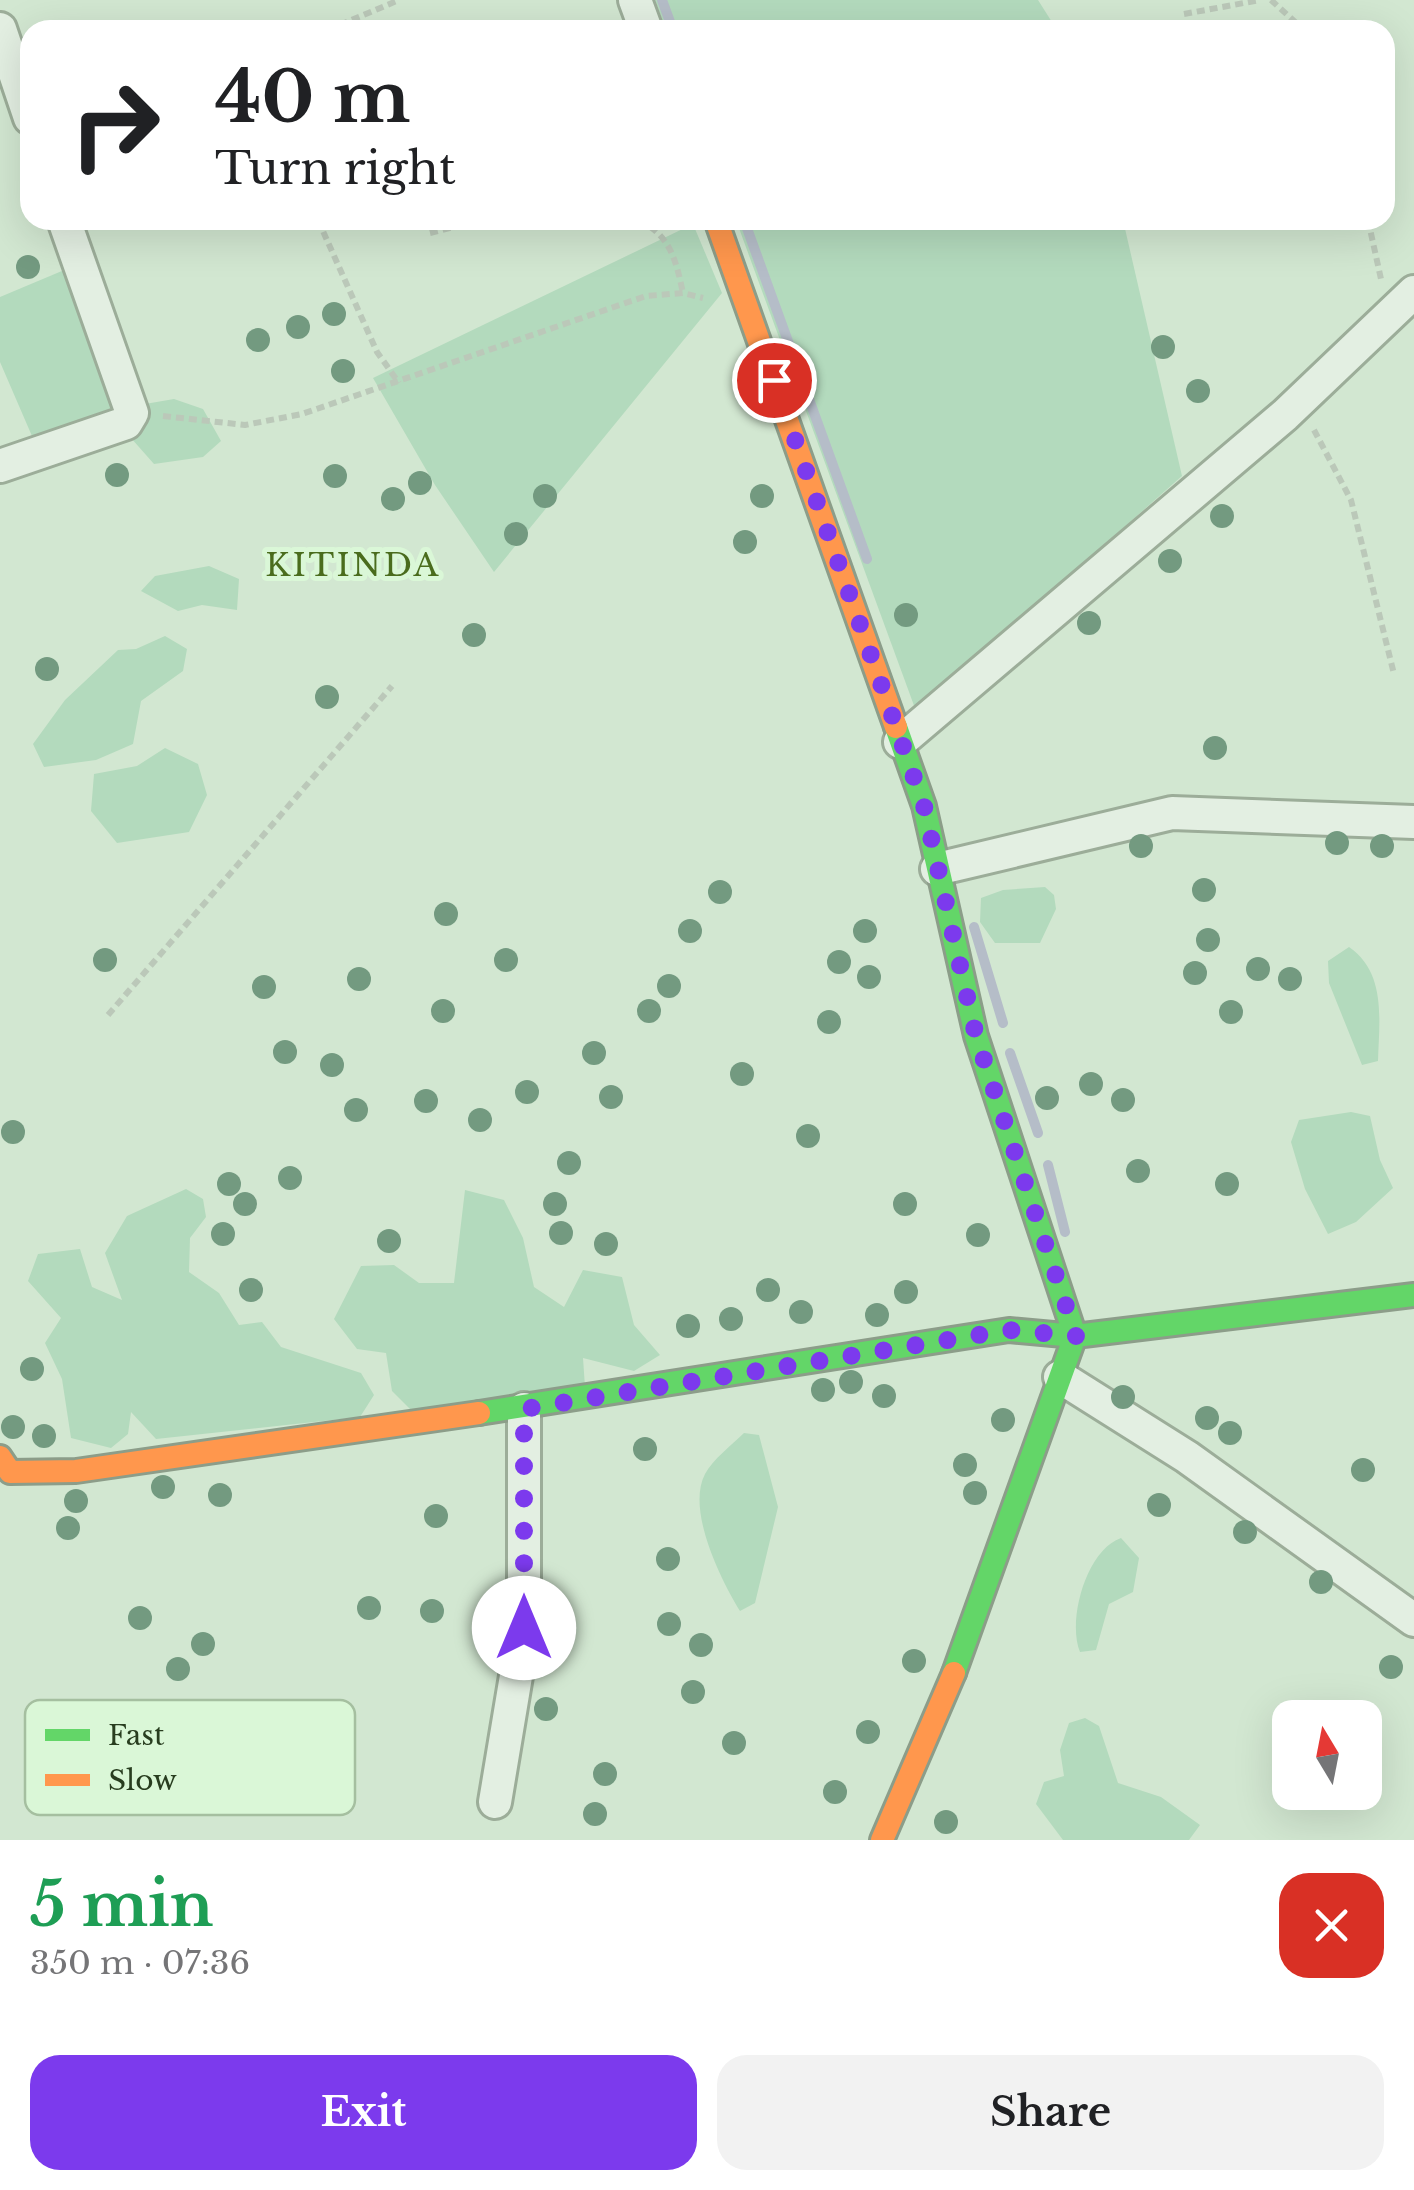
<!DOCTYPE html>
<html lang="en">
<head>
<meta charset="utf-8">
<style>
  :root { --surface:#fff; --page:#f2f2f2; --text:#202124; --muted:#757577; --accent:#7c3aed }
  body { margin:0; font-family:"Libre Baskerville",serif; background:var(--page); color:var(--text); height:100vh; display:flex; flex-direction:column; font-size:38px; white-space:nowrap }
  * { box-sizing:border-box; margin:0 }
  p { font-size:32px; color:var(--muted) }
  .icon { flex:none; width:55px; height:55px; fill:none; stroke:currentColor; stroke-width:2; stroke-linecap:round; stroke-linejoin:round }
  .map { position:relative; height:1840px; overflow:hidden }
  .panel { display:flex; flex-direction:column; background:var(--surface); flex:1 }
  .panel>* { flex:none }
  .banner { position:absolute; left:20px; top:20px; width:1375px; height:210px; border-radius:30px; box-shadow:0 10px 40px #0002; background:#fff; color:var(--text); overflow:hidden }
  .needle { width:65px; rotate:350deg }
  .fabs { position:absolute; left:1272px; top:1700px; display:grid; gap:20px }
  .fabs a { display:grid; place-items:center; width:110px; height:110px; border-radius:20px; background:var(--surface); box-shadow:0 10px 40px #0002; font-size:50px }
  .pin { position:absolute; display:grid; place-items:center; width:85px; height:85px; color:#fff; margin:-42px; border:5px solid #fff; border-radius:50%; box-shadow:0 2px 10px #0007 }
  .me { position:absolute; width:110px; margin:-55px; rotate:0deg; stroke-linejoin:round; filter:drop-shadow(0 0 8px #0008) }
  .turn { display:flex; align-items:center; gap:35px; height:210px; padding:0 30px; font-size:45px }
  .turn .icon { width:130px; height:130px; stroke-width:2.5 }
  .turn b { display:block; font-size:70px; line-height:85px }
  .round { display:grid; place-items:center; flex:none; width:105px; height:105px; border-radius:30px; background:var(--page) }
  .headline { display:flex; align-items:center; justify-content:space-between; height:170px; padding:0 30px }
  h1 { font-size:60px; font-weight:800; line-height:75px; color:#1e9e55 }
  .cta { display:flex; gap:20px; margin-top:auto; padding:20px 30px }
  .cta a { flex:1; height:115px; border-radius:30px; background:var(--accent); color:#fff; font-size:40px; font-weight:800; line-height:115px; text-align:center }
  .cta a+a { background:var(--page); color:var(--text) }
  .map>svg:first-child { display:block }
  .green { fill:#b3dabd }
  .lines { fill:none; stroke-linecap:round; stroke-linejoin:round }
  .stream { stroke:#b5bdc8; stroke-width:10 }
  .street-casing { stroke:#9cad99; stroke-width:38 }
  .fast-casing { stroke:#8c9d89; stroke-width:28 }
  .slow-casing { stroke:#8c9d89; stroke-width:28 }
  .path { stroke:#bbc8b9; stroke-width:6; stroke-dasharray:8 5; stroke-linecap:butt }
  .street { stroke:#e3efe2; stroke-width:32 }
  .fast { stroke:#63d668; stroke-width:22 }
  .slow { stroke:#ff974d; stroke-width:22 }
  .tree { fill:#739a80 }
  .route { stroke:#7c3aed; stroke-width:18; stroke-dasharray:0 32.4 }
  .labels { text-anchor:middle; stroke-width:10; stroke-linejoin:round; paint-order:stroke }
  .quarter-label { font-size:32px; letter-spacing:2.5px; fill:#4a6c1d; stroke:#daf7d7 }
  .key { fill:#daf7d7; stroke:#a5bfa0; stroke-width:2.5 }
  .key-label { font-size:28px; fill:#283d1f }
</style>
</head>
<body>
<div class="map">
<svg width="1414" height="1840" viewBox="0 0 1414 1840">
  <rect width="100%" height="100%" fill="#d2e7d1"/>
  <path class="green" d="M655 0H1038L1057 30H666Z
    M736 220H1123L1182 476 916 711Z
    M693 224 722 293 494 572 435 485 373 378Z
    M69 268 123 413 35 443 0 362V297Z
    M174 399 203 409 221 441 203 457 154 464 131 438 145 404Z
    M209 566 239 579 237 610 202 605 178 611 141 591 155 576Z
    M165 636 187 649 183 671 141 701 133 744 96 760 44 767 33 744 65 700 118 650 136 649Z
    M165 748 198 764 207 795 189 832 117 843 91 811 94 774 137 766Z
    M1045 887 1054 895 1056 909 1040 943H995L980 922 981 898 1003 890Z
    M1349 947C1387 973 1379 1022 1378 1061L1362 1065 1329 983 1328 961Z
    M1351 1112 1370 1116 1380 1160 1393 1188 1356 1222 1328 1234 1305 1189 1291 1142 1299 1120Z
    M186 1189 203 1199 206 1217 190 1238 189 1272 219 1293 239 1325 262 1322 281 1347 361 1373 374 1395 360 1417 156 1439 131 1412 128 1434 111 1448 71 1438 62 1379 45 1343 61 1318 28 1281 38 1254 80 1249 92 1287 122 1300 105 1253 127 1216Z
    M465 1190 504 1200 523 1238 534 1287 564 1307 583 1270 622 1277 634 1325 660 1355 634 1371 583 1358 585 1387 411 1410 392 1391 386 1353 357 1349 334 1319 361 1266 394 1265 419 1283H454Z
    M744 1433 759 1435 778 1507 755 1603 740 1611C721 1580 686 1510 705 1474 713 1459 732 1445 744 1433Z
    M1121 1538 1139 1558 1133 1592 1109 1604 1096 1650 1080 1652C1067 1621 1086 1550 1121 1538Z
    M1085 1718 1099 1726 1118 1783 1161 1797 1200 1825 1189 1840H1063L1036 1804 1044 1782 1064 1776 1060 1750 1069 1723Z"/>
  <g class="lines">
    <path class="stream" d="M662 0 673 30
      M744 220 867 559
      M974 927 1003 1023
      M1010 1053 1038 1133
      M1048 1165 1065 1232"/>
    <g class="street-casing">
      <path id="street" d="M635 0 646 30
        M0 29 30 118
        M0 466 126 423 132 413 64 220
        M900 742 1285 415 1414 292
        M937 869 1172 813 1414 822
        M1060 1377 1187 1457 1414 1620
        M495 1802 524 1628V1409"/>
    </g>
    <g class="fast-casing">
      <path id="fast" d="M896 727 924 806 976 1036 1075 1336 954 1673
        M479 1413 1009 1330 1075 1336 1414 1295"/>
    </g>
    <g class="slow-casing">
      <path id="slow" d="M716 220 896 727
        M0 1457 10 1472 76 1471 479 1413
        M882 1840 954 1673"/>
    </g>
    <path class="path" d="M1271 0 1304 30
      M1184 14 1260 0
      M328 30 399 0
      M318 220 377 352 399 383
      M639 220C671 236 676 261 683 293
      M1274 220H1279
      M1368 220 1381 279
      M430 233 482 220
      M163 416 245 425 302 414 646 296 683 293 703 298
      M1314 430 1351 500 1394 674
      M108 1015 392 686"/>
    <use href="#street" class="street"/>
    <use href="#fast" class="fast"/>
    <use href="#slow" class="slow"/>
  </g>
  <g class="tree">
    <circle cx="28" cy="267" r="12"/>
    <circle cx="334" cy="314" r="12"/>
    <circle cx="298" cy="327" r="12"/>
    <circle cx="258" cy="340" r="12"/>
    <circle cx="1163" cy="347" r="12"/>
    <circle cx="343" cy="371" r="12"/>
    <circle cx="1198" cy="391" r="12"/>
    <circle cx="117" cy="475" r="12"/>
    <circle cx="335" cy="476" r="12"/>
    <circle cx="420" cy="483" r="12"/>
    <circle cx="545" cy="496" r="12"/>
    <circle cx="762" cy="496" r="12"/>
    <circle cx="393" cy="499" r="12"/>
    <circle cx="1222" cy="516" r="12"/>
    <circle cx="516" cy="534" r="12"/>
    <circle cx="745" cy="542" r="12"/>
    <circle cx="1170" cy="561" r="12"/>
    <circle cx="906" cy="615" r="12"/>
    <circle cx="1089" cy="623" r="12"/>
    <circle cx="474" cy="635" r="12"/>
    <circle cx="47" cy="669" r="12"/>
    <circle cx="327" cy="697" r="12"/>
    <circle cx="1215" cy="748" r="12"/>
    <circle cx="1337" cy="843" r="12"/>
    <circle cx="1141" cy="846" r="12"/>
    <circle cx="1382" cy="846" r="12"/>
    <circle cx="1204" cy="890" r="12"/>
    <circle cx="720" cy="892" r="12"/>
    <circle cx="446" cy="914" r="12"/>
    <circle cx="690" cy="931" r="12"/>
    <circle cx="865" cy="931" r="12"/>
    <circle cx="1208" cy="940" r="12"/>
    <circle cx="105" cy="960" r="12"/>
    <circle cx="506" cy="960" r="12"/>
    <circle cx="839" cy="962" r="12"/>
    <circle cx="1258" cy="969" r="12"/>
    <circle cx="1195" cy="973" r="12"/>
    <circle cx="869" cy="977" r="12"/>
    <circle cx="359" cy="979" r="12"/>
    <circle cx="1290" cy="979" r="12"/>
    <circle cx="669" cy="986" r="12"/>
    <circle cx="264" cy="987" r="12"/>
    <circle cx="443" cy="1011" r="12"/>
    <circle cx="649" cy="1011" r="12"/>
    <circle cx="1231" cy="1012" r="12"/>
    <circle cx="829" cy="1022" r="12"/>
    <circle cx="285" cy="1052" r="12"/>
    <circle cx="594" cy="1053" r="12"/>
    <circle cx="332" cy="1065" r="12"/>
    <circle cx="742" cy="1074" r="12"/>
    <circle cx="1091" cy="1084" r="12"/>
    <circle cx="527" cy="1092" r="12"/>
    <circle cx="611" cy="1097" r="12"/>
    <circle cx="1047" cy="1098" r="12"/>
    <circle cx="1123" cy="1100" r="12"/>
    <circle cx="426" cy="1101" r="12"/>
    <circle cx="356" cy="1110" r="12"/>
    <circle cx="480" cy="1120" r="12"/>
    <circle cx="13" cy="1132" r="12"/>
    <circle cx="808" cy="1136" r="12"/>
    <circle cx="569" cy="1163" r="12"/>
    <circle cx="1138" cy="1171" r="12"/>
    <circle cx="290" cy="1178" r="12"/>
    <circle cx="229" cy="1184" r="12"/>
    <circle cx="1227" cy="1184" r="12"/>
    <circle cx="245" cy="1204" r="12"/>
    <circle cx="555" cy="1204" r="12"/>
    <circle cx="905" cy="1204" r="12"/>
    <circle cx="561" cy="1233" r="12"/>
    <circle cx="223" cy="1234" r="12"/>
    <circle cx="978" cy="1235" r="12"/>
    <circle cx="389" cy="1241" r="12"/>
    <circle cx="606" cy="1244" r="12"/>
    <circle cx="251" cy="1290" r="12"/>
    <circle cx="768" cy="1290" r="12"/>
    <circle cx="906" cy="1292" r="12"/>
    <circle cx="801" cy="1312" r="12"/>
    <circle cx="877" cy="1315" r="12"/>
    <circle cx="731" cy="1319" r="12"/>
    <circle cx="688" cy="1326" r="12"/>
    <circle cx="32" cy="1369" r="12"/>
    <circle cx="851" cy="1382" r="12"/>
    <circle cx="823" cy="1390" r="12"/>
    <circle cx="884" cy="1396" r="12"/>
    <circle cx="1123" cy="1397" r="12"/>
    <circle cx="1207" cy="1418" r="12"/>
    <circle cx="1003" cy="1420" r="12"/>
    <circle cx="13" cy="1427" r="12"/>
    <circle cx="1230" cy="1433" r="12"/>
    <circle cx="44" cy="1436" r="12"/>
    <circle cx="645" cy="1449" r="12"/>
    <circle cx="965" cy="1465" r="12"/>
    <circle cx="1363" cy="1470" r="12"/>
    <circle cx="163" cy="1487" r="12"/>
    <circle cx="975" cy="1493" r="12"/>
    <circle cx="220" cy="1495" r="12"/>
    <circle cx="76" cy="1501" r="12"/>
    <circle cx="1159" cy="1505" r="12"/>
    <circle cx="436" cy="1516" r="12"/>
    <circle cx="68" cy="1528" r="12"/>
    <circle cx="1245" cy="1532" r="12"/>
    <circle cx="668" cy="1559" r="12"/>
    <circle cx="1321" cy="1582" r="12"/>
    <circle cx="369" cy="1608" r="12"/>
    <circle cx="432" cy="1611" r="12"/>
    <circle cx="140" cy="1618" r="12"/>
    <circle cx="669" cy="1624" r="12"/>
    <circle cx="203" cy="1644" r="12"/>
    <circle cx="701" cy="1645" r="12"/>
    <circle cx="914" cy="1661" r="12"/>
    <circle cx="1391" cy="1667" r="12"/>
    <circle cx="178" cy="1669" r="12"/>
    <circle cx="693" cy="1692" r="12"/>
    <circle cx="546" cy="1709" r="12"/>
    <circle cx="868" cy="1732" r="12"/>
    <circle cx="734" cy="1743" r="12"/>
    <circle cx="605" cy="1774" r="12"/>
    <circle cx="835" cy="1792" r="12"/>
    <circle cx="595" cy="1814" r="12"/>
    <circle cx="946" cy="1822" r="12"/>
  </g>
  <g class="lines">
    <path class="route" d="M524 1628V1409L1009 1330 1076 1336 976 1036 924 806 774 380"/>
  </g>
  <g class="labels">
    <g class="quarter-label">
      <text x="353" y="576">KITINDA</text>
    </g>
  </g>
  <rect x="25" y="1700" width="330" height="115" rx="15" class="key"/>
  <rect x="45" y="1729" width="45" height="12" fill="#63d668"/>
  <rect x="45" y="1774" width="45" height="12" fill="#ff974d"/>
  <g class="key-label">
    <text x="108" y="1745">Fast</text>
    <text x="108" y="1790">Slow</text>
  </g>
</svg>
<div class="fabs">
<a><svg class="needle" viewBox="-14 -14 28 28"><path d="M0-13l5 13h-10z" fill="#e53935"/><path d="M0 13l5-13h-10z" fill="#757577"/></svg></a>
</div>
<div class="pin" style="left:774px;top:380px;background:#d93025"><svg class="icon" aria-label="arrive" viewBox="0 0 24 24"><path d="M6 21V4h12l-3 4 3 4H6"/></svg></div>
<svg class="me" style="left:524px;top:1628px" viewBox="-20 -20 40 40"><circle r="19" fill="#fff"/><path d="M0-13L10 11 0 6-10 11z" fill="#7c3aed"/></svg>
<div class="banner">
<div class="turn"><svg class="icon" aria-label="right" viewBox="0 0 24 24"><path d="M7 20v-9h11M14 6l5 5-5 5"/></svg><div><b>40 m</b>Turn right</div></div>
</div>
</div>
<section class="panel">
<div class="headline"><div><h1>5 min</h1><p>350 m · 07:36</p></div><a class="round" style="background:#d93025;color:#fff"><svg class="icon" aria-label="close" viewBox="0 0 24 24"><path d="M6 6l12 12M18 6L6 18"/></svg></a></div>
<div class="cta"><a>Exit</a><a>Share</a></div>
</section>
</body>
</html>
